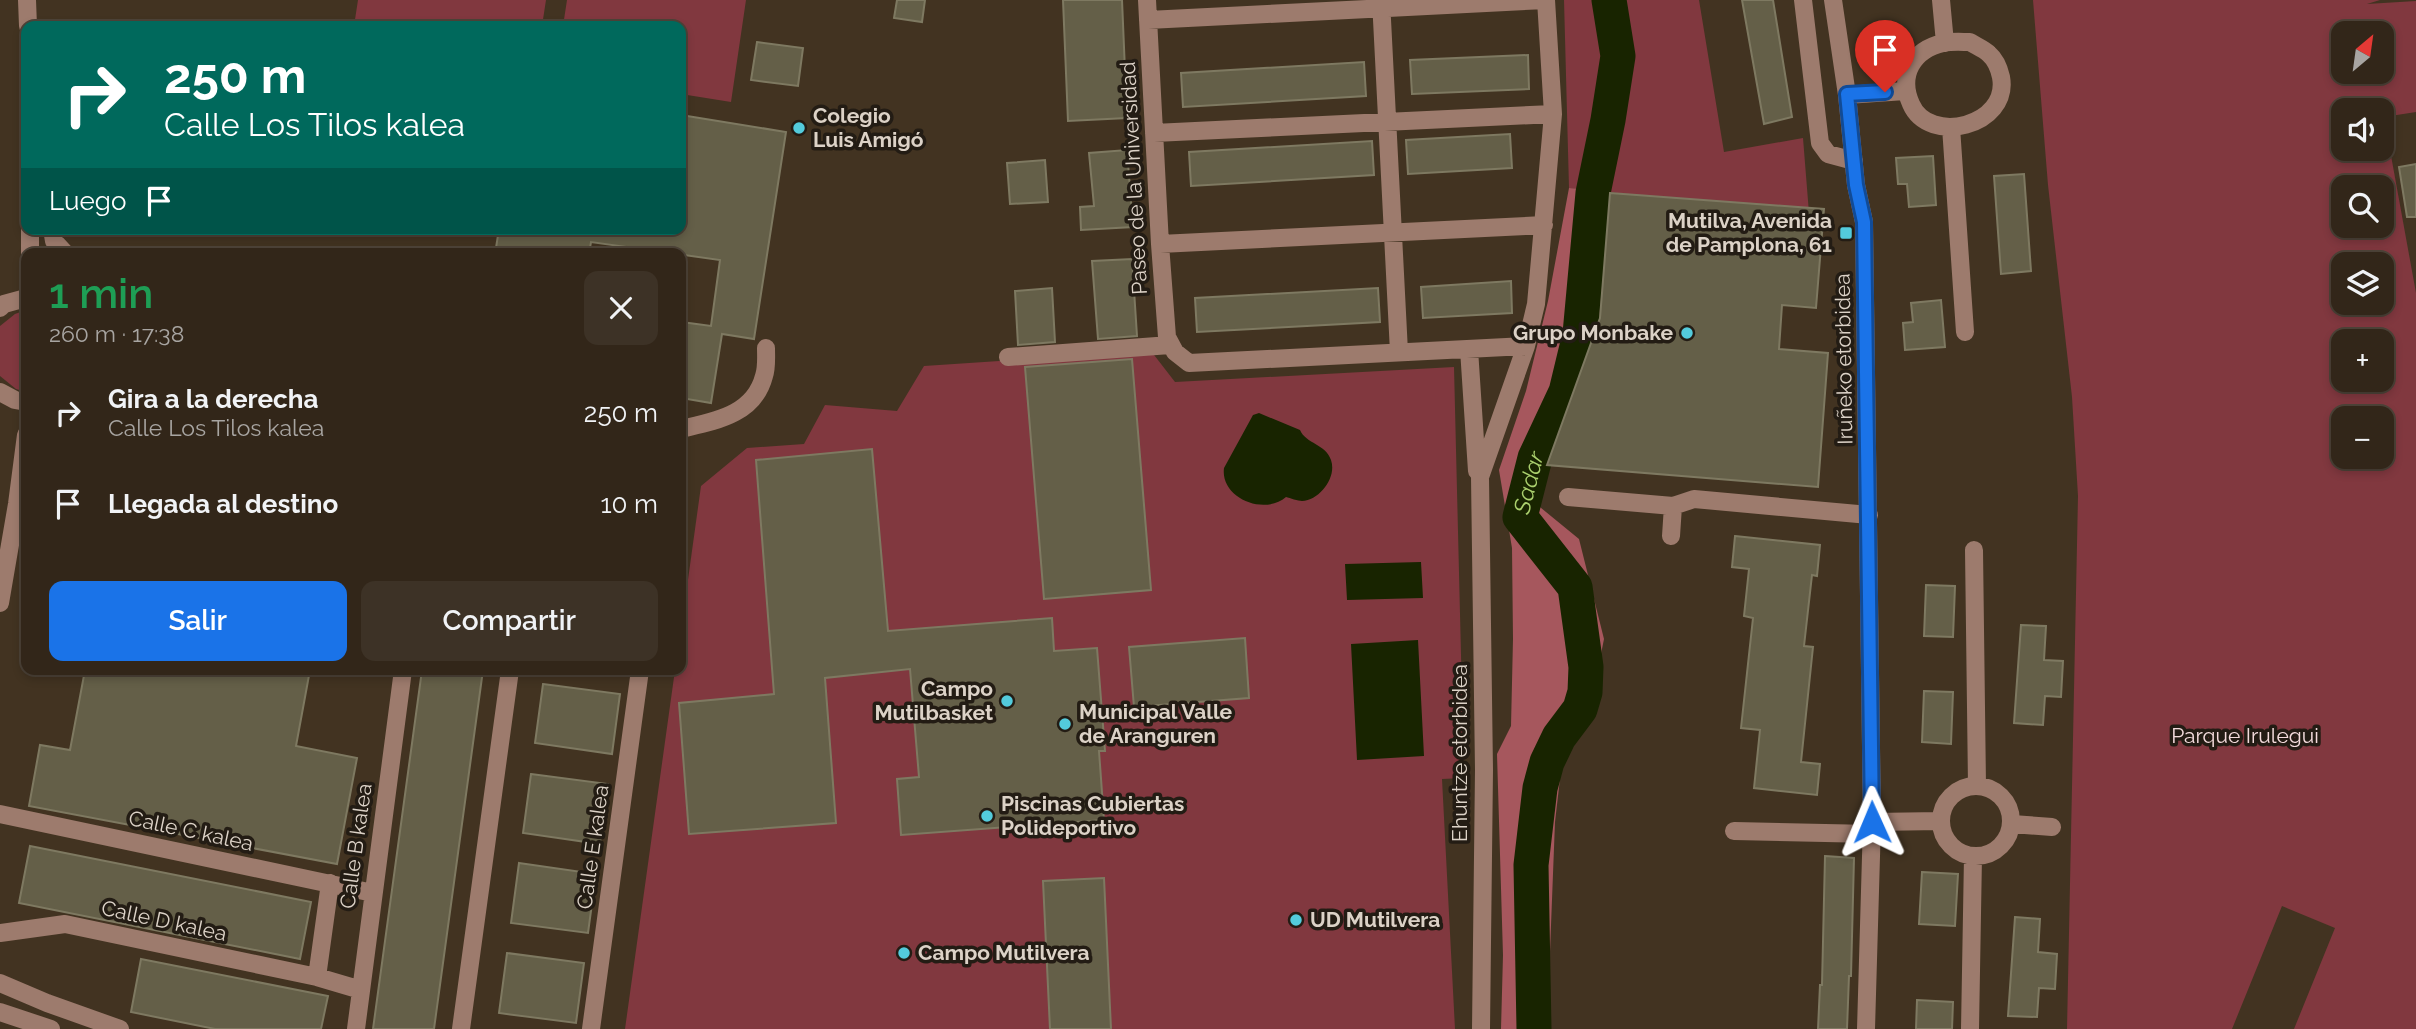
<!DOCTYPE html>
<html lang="es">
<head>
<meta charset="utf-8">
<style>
  :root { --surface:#322619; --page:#3d3226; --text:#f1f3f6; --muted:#a8a5a2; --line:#4d4338; --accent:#1a73e8 }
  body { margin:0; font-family:Raleway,sans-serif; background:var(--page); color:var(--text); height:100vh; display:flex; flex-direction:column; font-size:26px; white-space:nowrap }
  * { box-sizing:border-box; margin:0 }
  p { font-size:23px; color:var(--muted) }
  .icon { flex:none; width:38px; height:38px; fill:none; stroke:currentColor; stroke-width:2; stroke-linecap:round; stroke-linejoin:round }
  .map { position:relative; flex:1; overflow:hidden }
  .details { position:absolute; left:21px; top:248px; width:665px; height:427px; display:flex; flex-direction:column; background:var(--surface); border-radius:14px; box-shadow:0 4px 10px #0003,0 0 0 2px var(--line) }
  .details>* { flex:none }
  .guide { position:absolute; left:21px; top:21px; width:665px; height:214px; border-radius:14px; box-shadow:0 4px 10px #0003,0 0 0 2px var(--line); background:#00695c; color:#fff; overflow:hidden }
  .needle { width:46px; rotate:29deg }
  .fabs { position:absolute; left:2331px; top:21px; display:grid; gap:14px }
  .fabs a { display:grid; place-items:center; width:63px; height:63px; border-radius:14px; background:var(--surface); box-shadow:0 4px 10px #0003,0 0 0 2px var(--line); font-size:35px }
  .pin { position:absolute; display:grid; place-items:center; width:60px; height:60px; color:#fff; margin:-72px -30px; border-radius:50% 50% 50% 0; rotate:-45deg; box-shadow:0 0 7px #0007 }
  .pin .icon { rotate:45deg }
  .me { position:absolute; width:77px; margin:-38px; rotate:359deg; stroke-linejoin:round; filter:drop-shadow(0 0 5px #0008) }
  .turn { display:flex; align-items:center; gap:24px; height:147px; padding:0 28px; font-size:32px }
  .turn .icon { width:91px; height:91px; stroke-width:2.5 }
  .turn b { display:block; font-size:49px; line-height:60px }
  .then { display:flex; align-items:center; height:66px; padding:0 28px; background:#0003; gap:14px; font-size:26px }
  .round { display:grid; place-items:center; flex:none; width:74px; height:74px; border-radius:14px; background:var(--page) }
  .summary { display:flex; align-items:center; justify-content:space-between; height:119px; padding:0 28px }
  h1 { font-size:42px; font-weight:600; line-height:52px; color:#1e9e55 }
  .action { display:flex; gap:14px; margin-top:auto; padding:14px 28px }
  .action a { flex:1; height:80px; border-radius:14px; background:var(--accent); color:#fff; font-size:28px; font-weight:600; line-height:80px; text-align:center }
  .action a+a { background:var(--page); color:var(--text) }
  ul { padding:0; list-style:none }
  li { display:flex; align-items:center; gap:21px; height:91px; padding:0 28px }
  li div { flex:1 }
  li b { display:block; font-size:26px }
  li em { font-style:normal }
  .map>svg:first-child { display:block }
  .green { fill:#81383f; fill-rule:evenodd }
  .forest { fill:#a6575d }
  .water { fill:#182400 }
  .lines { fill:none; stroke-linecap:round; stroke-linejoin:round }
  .river { stroke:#182400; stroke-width:35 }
  .building { fill:#645f48; stroke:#7e7961; stroke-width:2 }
  .minor { stroke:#9d7b6d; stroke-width:18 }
  .route-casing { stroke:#114b97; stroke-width:18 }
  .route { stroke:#1a73e8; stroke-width:12 }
  .poi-dot { fill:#53cbdc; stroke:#231c14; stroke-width:2.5 }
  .labels { text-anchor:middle; stroke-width:7; stroke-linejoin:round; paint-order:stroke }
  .poi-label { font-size:21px; font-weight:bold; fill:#dcd2c7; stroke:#231c14; text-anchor:start }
  .street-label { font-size:21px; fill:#dcd2c7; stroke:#231c14 }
  .park-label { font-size:21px; fill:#f4dcdd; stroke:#231c14 }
  .water-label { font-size:23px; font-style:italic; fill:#abd06d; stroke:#231c14 }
</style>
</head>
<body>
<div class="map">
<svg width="2416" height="1029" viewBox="0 0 2416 1029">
  <rect width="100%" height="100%" fill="#423321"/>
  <path class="green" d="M358 0H546L542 26H354Z
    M567 0H746L731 102 681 94V26H563Z
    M1564 0H1699L1724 152 1803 138 1809 213 1569 188Z
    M2033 0H2380L2367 4 2416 1V112L2384 117 2416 293V1029H2294L2335 928 2282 906 2232 1029H2067L2078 496 2072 397 2048 185ZM2382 33V72H2343V33ZM2382 110V149H2343V110ZM2382 187V226H2343V187ZM2382 264V303H2343V264ZM2382 341V380H2343V341ZM2343 418H2382V457H2343Z
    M26 310V392L16 389 0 376V326L15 314Z
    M1151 351 1175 382 1454 367 1464 778 1442 779 1455 1029H625L675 670H681V630L701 486 747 448 804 444 825 405 897 411 924 366Z"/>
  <path class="forest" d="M1569 188 1605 191 1591 314 1570 392 1542 461 1535 503 1579 539 1604 639 1590 709 1564 744 1555 822 1547 1029H1501L1503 955 1497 754 1511 726 1513 639 1512 548 1499 470 1526 391 1548 301Z"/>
  <path class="water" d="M1259 413 1300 430C1306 444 1326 444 1331 460 1337 477 1320 500 1302 501 1298 501 1290 498 1286 497 1264 516 1220 498 1224 468L1253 415Z
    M1421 562 1423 598 1347 600 1345 564Z
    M1418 640 1424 756 1357 760 1351 644Z"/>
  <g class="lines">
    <path class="river" id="s1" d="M1534 1029 1531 865 1540 788 1547 762 1559 737 1580 709 1585 692 1586 667 1575 587 1520 517 1535 458 1566 392 1580 334 1593 193 1608 120 1618 56 1609 0"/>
  </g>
  <path class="building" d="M897 0H925L922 22 894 18Z
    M1063 0H1122L1127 118 1068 121Z
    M1742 0H1773L1792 117 1764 124Z
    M757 42 803 48 798 86 751 80Z
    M1528 55 1529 89 1412 94 1410 60Z
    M1364 62 1366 96 1183 107 1181 73Z
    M681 115 786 132 754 339 722 334 711 403 681 398V322L711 326 720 260 591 242 589 254H495L499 229H681Z
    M1510 134 1512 168 1408 174 1406 140Z
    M1372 141 1374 175 1191 186 1189 152Z
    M1127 150 1133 227 1081 230 1080 207 1094 206 1089 153Z
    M1933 156 1936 205 1909 207 1907 184H1898L1896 158Z
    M1045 160 1048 202 1010 204 1007 163Z
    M2416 164V217H2407L2399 167Z
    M2024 174 2031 271 2001 274 1994 176Z
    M1610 193 1824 209 1816 308 1782 305 1779 349 1828 353 1818 487 1547 465 1600 318Z
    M1132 259 1137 336 1098 339 1092 261Z
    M1511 281 1512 313 1423 318 1421 287Z
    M1052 288 1055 342 1018 345 1015 291Z
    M1378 288 1380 322 1197 332 1195 298Z
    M1941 300 1945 347 1905 350 1903 323 1913 322 1911 303Z
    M1132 359 1151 590 1044 599 1025 367Z
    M872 449 888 631 1052 618 1054 651 1097 648 1105 751H1099L1104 820 901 835 897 779 919 777 910 669 825 678 836 823 689 834 679 703 774 694 756 460Z
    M1735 536 1820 545 1817 576 1812 575 1804 646 1813 647 1801 762 1820 764 1817 795 1754 788 1760 730 1741 728 1753 618 1744 616 1749 569 1732 567Z
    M1926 585 1955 586 1953 637 1924 636Z
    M2021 625 2046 626 2044 660 2063 661 2061 697 2045 696 2043 725 2014 723Z
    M1245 638 1249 698 1134 707 1129 647Z
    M85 670H310L296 746 357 758 337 864 29 806 40 745 70 750Z
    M422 670H483L434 1029H373Z
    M543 684 620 694 612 754 535 743Z
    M1924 691 1953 692 1951 744 1922 742Z
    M531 774 608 784 600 844 523 833Z
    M30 846 311 902 300 959 19 903Z
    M1825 856 1854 858 1851 976H1849L1847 1029H1818L1820 985H1822Z
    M519 863 596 874 588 933 511 923Z
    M1922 872 1958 874 1955 926 1919 924Z
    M1104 878 1111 1029H1050L1043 881Z
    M2015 917 2040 919 2038 952 2057 954 2055 989 2039 988 2037 1017 2008 1016Z
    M507 953 584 963 576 1023 499 1013Z
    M141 959 328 996 321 1029H215L131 1012Z
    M1917 1000 1953 1002 1952 1029H1916Z"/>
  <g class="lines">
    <path class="minor" d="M27 0 28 26
      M1147 0 1160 244 1167 337 1175 352 1189 363 1526 346
      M1381 0 1399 352
      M1803 0 1820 143 1828 154 1854 161
      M1833 0 1847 95 1856 185 1864 222 1872 822 1866 1029
      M1941 0 1945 43
      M1148 20 1546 0
      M1970 42C1976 46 1984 49 1989 54 1996 60 1999 68 2001 77 2010 126 1929 146 1911 104 1898 75 1913 50 1943 43 1952 41 1962 42 1970 42Z
      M1847 95 1905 91
      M1951 127 1965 332
      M1154 133 1553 114
      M30 229V254
      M52 229 54 241 66 254
      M1160 244 1544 225
      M0 308 4 304 26 298
      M1469 349 1477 471
      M1008 357 1170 345
      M0 392 15 400 26 402
      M681 429C715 421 754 415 764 376 767 367 766 357 766 348
      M1568 497 1673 506 1694 499 1869 515
      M1671 536 1673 506
      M1974 550 1977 786
      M0 603 17 504 26 435
      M1941 821a35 35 0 1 1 70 0a35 35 0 1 1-70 0Z
      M0 814 373 893
      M1872 822 1941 821
      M2012 824 2052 827
      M1734 831 1872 834
      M0 933 65 924 317 977 361 990
      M317 977 330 883
      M0 983 47 1003 120 1029
      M0 1012 51 1029
      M356 1029 403 670
      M461 1029 510 670
      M591 1029 640 670
      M1481 1029 1484 770 1480 477 1526 346 1536 304 1553 114 1546 0
      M1970 1029 1973 856"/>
  </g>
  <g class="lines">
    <g class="route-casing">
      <path id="route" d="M1872 822 1864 222 1856 185 1847 94 1885 92"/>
    </g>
    <use href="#route" class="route"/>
  </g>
  <g class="poi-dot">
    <circle cx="799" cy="128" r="7"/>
    <rect x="1839" y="226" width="14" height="14" rx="3.5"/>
    <circle cx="1687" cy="333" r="7"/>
    <circle cx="1007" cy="701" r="7"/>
    <circle cx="1065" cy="724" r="7"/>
    <circle cx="987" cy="816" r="7"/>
    <circle cx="1296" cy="920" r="7"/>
    <circle cx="904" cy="953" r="7"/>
  </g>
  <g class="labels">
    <g class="poi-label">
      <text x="813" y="123">Colegio<tspan x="813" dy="24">Luis Amigó</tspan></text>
      <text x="1832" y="228" text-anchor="end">Mutilva, Avenida<tspan x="1832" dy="24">de Pamplona, 61</tspan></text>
      <text x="1673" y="340" text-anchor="end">Grupo Monbake</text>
      <text x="993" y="696" text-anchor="end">Campo<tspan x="993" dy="24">Mutilbasket</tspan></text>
      <text x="1079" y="719">Municipal Valle<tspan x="1079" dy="24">de Aranguren</tspan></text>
      <text x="1001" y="811">Piscinas Cubiertas<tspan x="1001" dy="24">Polideportivo</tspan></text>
      <text x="1310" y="927">UD Mutilvera</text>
      <text x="918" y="960">Campo Mutilvera</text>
    </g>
    <g class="street-label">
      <text transform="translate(1134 178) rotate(-93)" y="7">Paseo de la Universidad</text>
      <text transform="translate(1844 359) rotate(-91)" y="7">Iruñeko etorbidea</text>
      <text transform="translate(1460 753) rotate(-90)" y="7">Ehuntze etorbidea</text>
      <text transform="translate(191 831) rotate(12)" y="7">Calle C kalea</text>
      <text transform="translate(356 846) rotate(-82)" y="7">Calle B kalea</text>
      <text transform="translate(593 847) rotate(-82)" y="7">Calle E kalea</text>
      <text transform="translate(164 921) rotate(12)" y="7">Calle D kalea</text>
    </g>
    <g class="park-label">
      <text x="2245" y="743">Parque Irulegui</text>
    </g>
    <g class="water-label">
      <text dy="8" stroke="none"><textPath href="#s1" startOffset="579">Sadar</textPath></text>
    </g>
  </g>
</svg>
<div class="fabs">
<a><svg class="needle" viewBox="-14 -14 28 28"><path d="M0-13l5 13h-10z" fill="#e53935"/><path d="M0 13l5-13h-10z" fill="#a8a5a2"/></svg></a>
<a><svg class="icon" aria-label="sound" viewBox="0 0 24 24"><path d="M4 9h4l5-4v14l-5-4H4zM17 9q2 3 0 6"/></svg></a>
<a><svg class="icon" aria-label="search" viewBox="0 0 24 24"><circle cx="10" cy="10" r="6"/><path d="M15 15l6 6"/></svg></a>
<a><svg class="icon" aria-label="layers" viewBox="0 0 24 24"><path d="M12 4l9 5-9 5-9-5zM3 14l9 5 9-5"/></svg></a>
<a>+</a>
<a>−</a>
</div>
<div class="pin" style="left:1885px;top:92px;background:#d93025"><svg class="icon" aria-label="arrive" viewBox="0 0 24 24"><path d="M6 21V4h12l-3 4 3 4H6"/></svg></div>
<svg class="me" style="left:1872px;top:822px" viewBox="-20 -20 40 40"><path d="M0-17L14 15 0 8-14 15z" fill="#1a73e8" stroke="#fff" stroke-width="4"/></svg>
<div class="guide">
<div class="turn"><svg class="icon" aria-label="right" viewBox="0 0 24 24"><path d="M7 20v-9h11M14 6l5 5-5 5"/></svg><div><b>250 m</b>Calle Los Tilos kalea</div></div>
<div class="then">Luego<svg class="icon" aria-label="arrive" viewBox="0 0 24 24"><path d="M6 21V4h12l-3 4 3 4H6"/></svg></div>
</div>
<section class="details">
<div class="summary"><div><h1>1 min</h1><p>260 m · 17:38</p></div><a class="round"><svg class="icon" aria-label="close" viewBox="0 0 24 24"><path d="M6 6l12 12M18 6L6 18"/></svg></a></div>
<ul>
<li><svg class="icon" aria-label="right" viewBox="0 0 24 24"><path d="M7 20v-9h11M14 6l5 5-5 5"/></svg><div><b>Gira a la derecha</b><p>Calle Los Tilos kalea</p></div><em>250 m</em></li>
<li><svg class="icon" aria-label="arrive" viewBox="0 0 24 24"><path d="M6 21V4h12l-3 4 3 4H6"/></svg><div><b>Llegada al destino</b></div><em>10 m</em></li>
</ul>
<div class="action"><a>Salir</a><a>Compartir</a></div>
</section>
</div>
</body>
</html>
